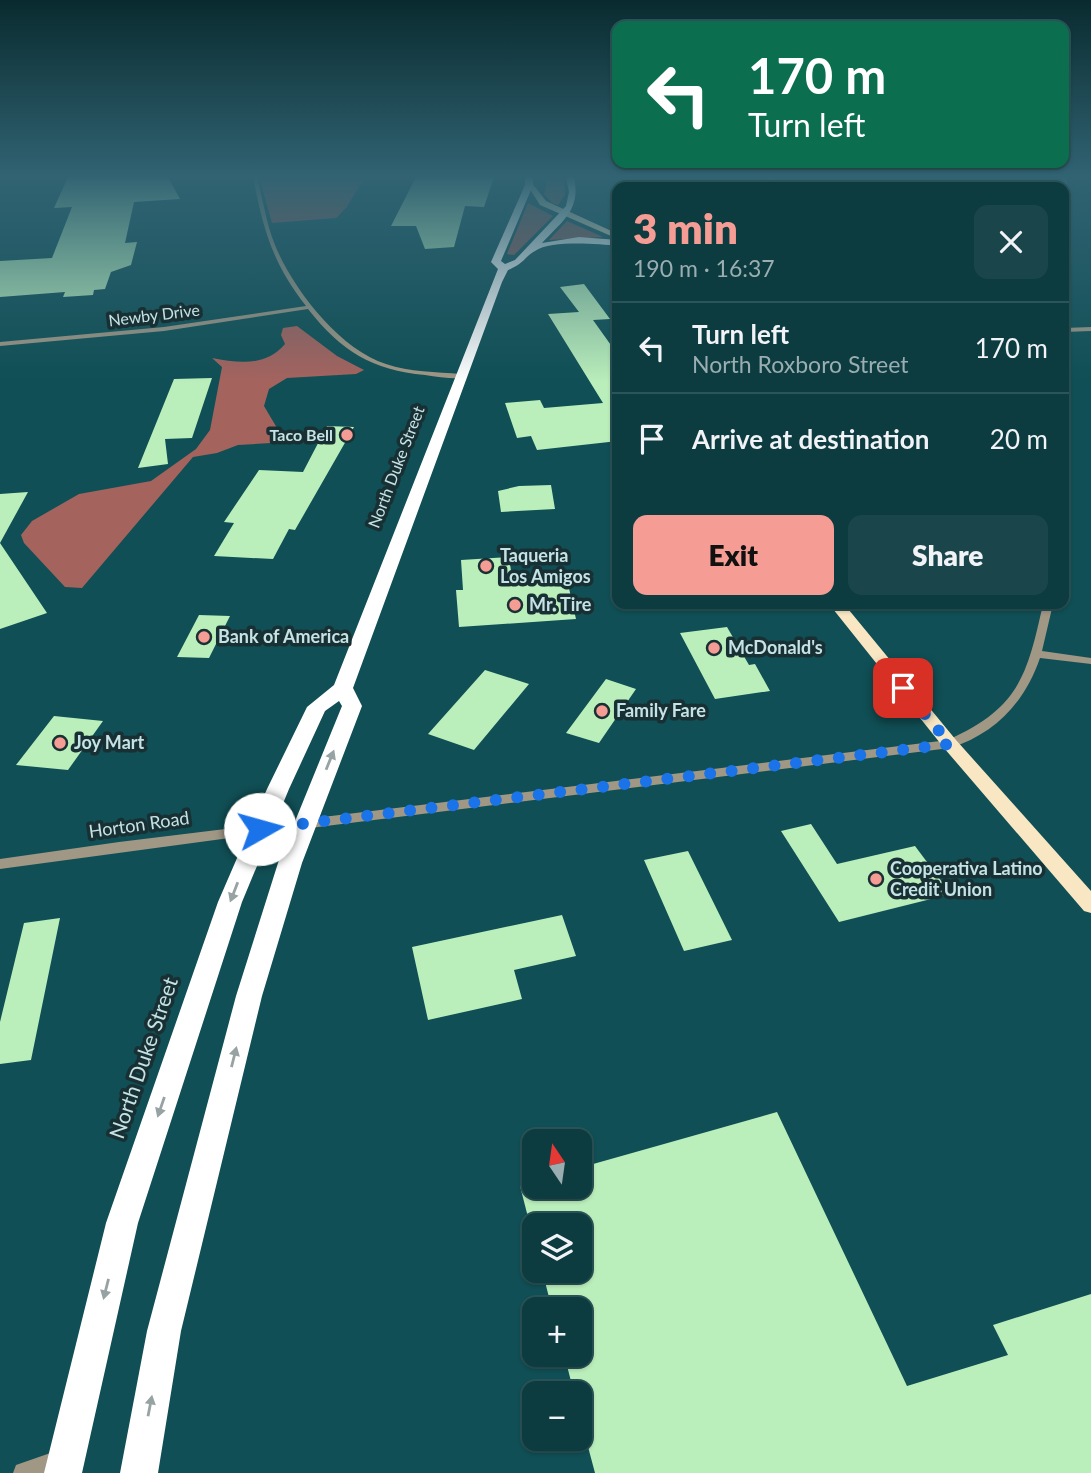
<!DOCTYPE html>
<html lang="en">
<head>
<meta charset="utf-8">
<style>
  :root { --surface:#0c3b40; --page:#1a464b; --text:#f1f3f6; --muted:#9aadb1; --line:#2c5559; --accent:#f59c94 }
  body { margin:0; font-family:Lato,sans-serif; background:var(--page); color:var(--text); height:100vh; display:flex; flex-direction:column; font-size:26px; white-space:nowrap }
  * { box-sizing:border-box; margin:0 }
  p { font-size:23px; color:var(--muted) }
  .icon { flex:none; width:38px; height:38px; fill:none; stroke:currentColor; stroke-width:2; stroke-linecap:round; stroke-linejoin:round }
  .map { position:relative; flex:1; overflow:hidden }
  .sheet { position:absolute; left:612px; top:182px; width:457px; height:427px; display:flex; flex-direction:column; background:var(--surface); border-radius:14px; box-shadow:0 2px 5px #0004,0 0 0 2px var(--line) }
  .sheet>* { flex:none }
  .banner { position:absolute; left:612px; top:21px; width:457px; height:147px; border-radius:14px; box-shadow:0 2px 5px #0004,0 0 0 2px var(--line); background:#0b6e4f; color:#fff; overflow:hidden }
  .needle { width:46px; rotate:347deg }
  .buttons { position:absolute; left:522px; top:1129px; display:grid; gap:14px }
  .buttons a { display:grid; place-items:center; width:70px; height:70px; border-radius:14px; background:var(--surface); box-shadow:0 2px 5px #0004,0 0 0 2px var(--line); font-size:35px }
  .pin { position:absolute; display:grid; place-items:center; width:60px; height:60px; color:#fff; margin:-30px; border-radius:14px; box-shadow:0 4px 10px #0006 }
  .me { position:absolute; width:77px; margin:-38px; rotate:83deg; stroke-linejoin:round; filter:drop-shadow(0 0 5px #0008) }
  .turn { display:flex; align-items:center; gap:24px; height:147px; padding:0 21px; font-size:32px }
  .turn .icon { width:91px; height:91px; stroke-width:2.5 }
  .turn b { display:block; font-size:49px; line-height:60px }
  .round { display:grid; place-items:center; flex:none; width:74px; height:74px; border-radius:14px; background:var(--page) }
  .summary { display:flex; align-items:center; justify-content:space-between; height:119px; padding:0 21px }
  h1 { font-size:42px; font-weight:800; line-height:52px; color:var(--accent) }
  .button { display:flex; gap:14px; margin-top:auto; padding:14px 21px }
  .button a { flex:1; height:80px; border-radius:14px; background:var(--accent); color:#111; font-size:28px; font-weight:800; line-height:80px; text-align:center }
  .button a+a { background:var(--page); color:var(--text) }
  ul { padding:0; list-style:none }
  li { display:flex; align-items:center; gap:21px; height:91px; padding:0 21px; border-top:2px solid var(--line) }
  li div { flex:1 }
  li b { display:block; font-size:26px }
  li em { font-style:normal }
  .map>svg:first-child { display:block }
  .green { fill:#9a5c57 }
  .forest { fill:#a5635e }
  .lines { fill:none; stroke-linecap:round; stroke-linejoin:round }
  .stream { stroke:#49224c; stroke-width:3.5 }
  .building { fill:#baeebb }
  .minor { fill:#a09785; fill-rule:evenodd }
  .major { fill:#f9e7c3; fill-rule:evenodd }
  .highway { fill:#fff; fill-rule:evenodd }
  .oneway { fill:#97a2a3 }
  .route { stroke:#1a73e8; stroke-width:12; stroke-dasharray:0 21.6 }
  .poi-dot { fill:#f59c94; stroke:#183033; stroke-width:2.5 }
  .labels { text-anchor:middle; stroke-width:7; stroke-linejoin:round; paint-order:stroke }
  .far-street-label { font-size:16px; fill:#c5e2e5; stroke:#183033 }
  .far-poi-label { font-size:16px; font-weight:bold; fill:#c5e2e5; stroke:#183033; text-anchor:end }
  .poi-label { font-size:18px; font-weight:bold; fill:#c5e2e5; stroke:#183033; text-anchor:start }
  .street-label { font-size:18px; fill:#c5e2e5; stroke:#183033 }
  .near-street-label { font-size:21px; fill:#c5e2e5; stroke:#183033 }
</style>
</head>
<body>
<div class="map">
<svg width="1091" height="1473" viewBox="0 0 1091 1473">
  <rect width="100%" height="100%" fill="#104f55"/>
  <path class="green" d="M259 177H365L346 208 336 218 272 223Z
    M548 177H564L565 195 558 205 552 203 544 194Z
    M528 203 553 216 514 255 507 254Z
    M567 221 603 237 549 240Z"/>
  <path class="forest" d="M297 326 337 356 364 370 356 374 287 378 269 389 264 406 277 428 278 436 271 443 238 445 217 453 193 457 82 588 65 587 24 543 21 535 32 521 79 494 151 481 196 449 210 430 222 367 212 358C239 363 265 367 285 344L281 335 283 328Z"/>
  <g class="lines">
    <path class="stream" d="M668 177 669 185"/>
  </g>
  <path class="building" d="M68 177H168L180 199 134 202 125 243 137 242 131 265 111 272 105 289 94 290 93 295 63 297 65 292 0 297V261L52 258 72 207 54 208Z
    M416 177H494L484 207 465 206 454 247 425 249 416 226H391Z
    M584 284 610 319 593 320 618 355V441L537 450 531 436 517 438 505 403 540 400 544 408 603 403 548 314 579 312 560 287Z
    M212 378 192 438 165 439 168 464 138 468 174 379Z
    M327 426 354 427 295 530 289 529 273 559 214 556 234 523 224 522 259 470 303 472Z
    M551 485 555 509 501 512 498 491 519 486Z
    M28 492 0 543 47 613 0 629V494Z
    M509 557 512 578 566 575 576 619 459 627 456 590H463L461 560Z
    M199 615 230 616 209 658 177 657Z
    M727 627 749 665 755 664 770 691 715 699 680 633Z
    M485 670 529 684 474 750 428 734Z
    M606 679 636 689 599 743 566 733Z
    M54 716 103 721 68 770 16 765Z
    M811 824 837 864 915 846 951 894 839 922 781 831Z
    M688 851 732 940 684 951 644 860Z
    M562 915 576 956 514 970 522 999 428 1020 412 947Z
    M60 918 31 1060 0 1064V1022L24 923Z
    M777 1112 907 1386 1008 1355 993 1325 1091 1294V1473H595L579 1413V1393H574L564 1354H579V1309H552L542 1270H579V1225H530L520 1186H579V1168Z"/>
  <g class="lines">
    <path class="minor" d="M253 177H257C263 199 266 223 275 245 293 289 339 349 386 364 410 372 436 372 461 374H464V378C451 379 438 377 425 375 372 370 341 351 308 309L164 331 0 346V342L164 327 306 306C272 263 263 228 253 177Z
      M766 177H771L782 187H776Z
      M1063 177H1067V207L1064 209Z
      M1091 327V331L1064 332V328Z
      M1043 604H1053L1042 651 1091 658V664L1040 658C1025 702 995 734 950 748L237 837 0 869V859L119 842 948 740C1019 708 1027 676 1043 604Z
      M59 1450 67 1453 70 1461 67 1469 56 1473H13L16 1465Z"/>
    <path class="major" d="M526 183H532L546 201 618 234V239L540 205Z
      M829 604H844L956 740 1091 891V913L1084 911 944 748Z"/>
    <path class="highway" d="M525 177H533V185L501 261 505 264 515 260 566 206 569 192 566 177H574C581 210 563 220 542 243L579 237 618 240V246C598 244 551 240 535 251 523 258 525 263 508 270L502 282 353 688 362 706 302 863 262 996 181 1331 158 1473H120L147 1331 236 996 278 863 342 706 339 701 325 711 289 789 242 902 138 1223 82 1473H44L106 1223 218 902 267 789 307 707 334 685 498 269 491 262 525 185Z"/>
  </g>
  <defs><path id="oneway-solid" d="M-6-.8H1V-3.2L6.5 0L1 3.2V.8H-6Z" transform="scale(1.75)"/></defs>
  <g class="oneway">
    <use href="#oneway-solid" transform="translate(330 760) rotate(-68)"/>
    <use href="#oneway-solid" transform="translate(234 892) rotate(111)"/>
    <use href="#oneway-solid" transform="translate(234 1057) rotate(-76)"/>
    <use href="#oneway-solid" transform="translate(161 1107) rotate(109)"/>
    <use href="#oneway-solid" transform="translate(106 1289) rotate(104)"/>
    <use href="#oneway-solid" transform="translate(150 1406) rotate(-79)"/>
  </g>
  <linearGradient id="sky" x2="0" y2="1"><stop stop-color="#092b2f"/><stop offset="0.46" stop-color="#316373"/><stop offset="1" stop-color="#316373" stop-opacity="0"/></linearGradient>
  <rect width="1091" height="383" fill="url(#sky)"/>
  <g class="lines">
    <path class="route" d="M260 829 950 744 903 688"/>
  </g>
  <g class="poi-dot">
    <circle cx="347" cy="435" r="7"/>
    <circle cx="486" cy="566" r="7"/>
    <circle cx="515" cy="605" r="7"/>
    <circle cx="204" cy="637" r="7"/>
    <circle cx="714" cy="648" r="7"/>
    <circle cx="602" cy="711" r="7"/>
    <circle cx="60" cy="743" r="7"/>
    <circle cx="876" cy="879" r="7"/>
  </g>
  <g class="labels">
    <g class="far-street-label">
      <text transform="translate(154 315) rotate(-7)" y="6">Newby Drive</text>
      <text transform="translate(396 467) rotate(-69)" y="6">North Duke Street</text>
    </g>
    <g class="far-poi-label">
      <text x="333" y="441">Taco Bell</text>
    </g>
    <g class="poi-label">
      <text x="500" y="562">Taqueria<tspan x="500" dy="21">Los Amigos</tspan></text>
      <text x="529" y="611">Mr. Tire</text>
      <text x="218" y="643">Bank of America</text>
      <text x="728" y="654">McDonald's</text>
      <text x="616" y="717">Family Fare</text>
      <text x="74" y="749">Joy Mart</text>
      <text x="890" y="875">Cooperativa Latino<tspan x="890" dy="21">Credit Union</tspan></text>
    </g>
    <g class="street-label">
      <text transform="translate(139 825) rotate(-8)" y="6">Horton Road</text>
    </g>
    <g class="near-street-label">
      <text transform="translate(144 1058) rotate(-71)" y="7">North Duke Street</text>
    </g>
  </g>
</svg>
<div class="buttons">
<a><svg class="needle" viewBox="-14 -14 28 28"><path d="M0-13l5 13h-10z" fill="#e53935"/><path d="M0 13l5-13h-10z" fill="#9aadb1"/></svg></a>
<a><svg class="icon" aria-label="layers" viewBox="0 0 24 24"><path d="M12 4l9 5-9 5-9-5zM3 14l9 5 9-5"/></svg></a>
<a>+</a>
<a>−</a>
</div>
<div class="pin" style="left:903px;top:688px;background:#d93025"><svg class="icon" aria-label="arrive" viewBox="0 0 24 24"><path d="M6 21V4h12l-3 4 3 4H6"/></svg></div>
<svg class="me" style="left:260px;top:829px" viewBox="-20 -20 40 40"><circle r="19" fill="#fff"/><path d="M0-13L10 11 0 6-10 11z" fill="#1a73e8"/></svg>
<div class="banner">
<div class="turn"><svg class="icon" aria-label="left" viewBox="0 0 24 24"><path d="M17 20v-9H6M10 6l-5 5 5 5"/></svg><div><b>170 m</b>Turn left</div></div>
</div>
<section class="sheet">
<div class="summary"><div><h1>3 min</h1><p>190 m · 16:37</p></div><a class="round"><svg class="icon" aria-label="close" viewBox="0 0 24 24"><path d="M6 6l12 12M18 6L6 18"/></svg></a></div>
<ul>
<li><svg class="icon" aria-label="left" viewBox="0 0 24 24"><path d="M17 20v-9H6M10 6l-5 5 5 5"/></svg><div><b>Turn left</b><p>North Roxboro Street</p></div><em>170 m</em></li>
<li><svg class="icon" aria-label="arrive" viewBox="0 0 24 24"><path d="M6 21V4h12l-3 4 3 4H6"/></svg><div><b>Arrive at destination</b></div><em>20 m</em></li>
</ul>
<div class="button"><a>Exit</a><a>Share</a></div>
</section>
</div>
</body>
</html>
